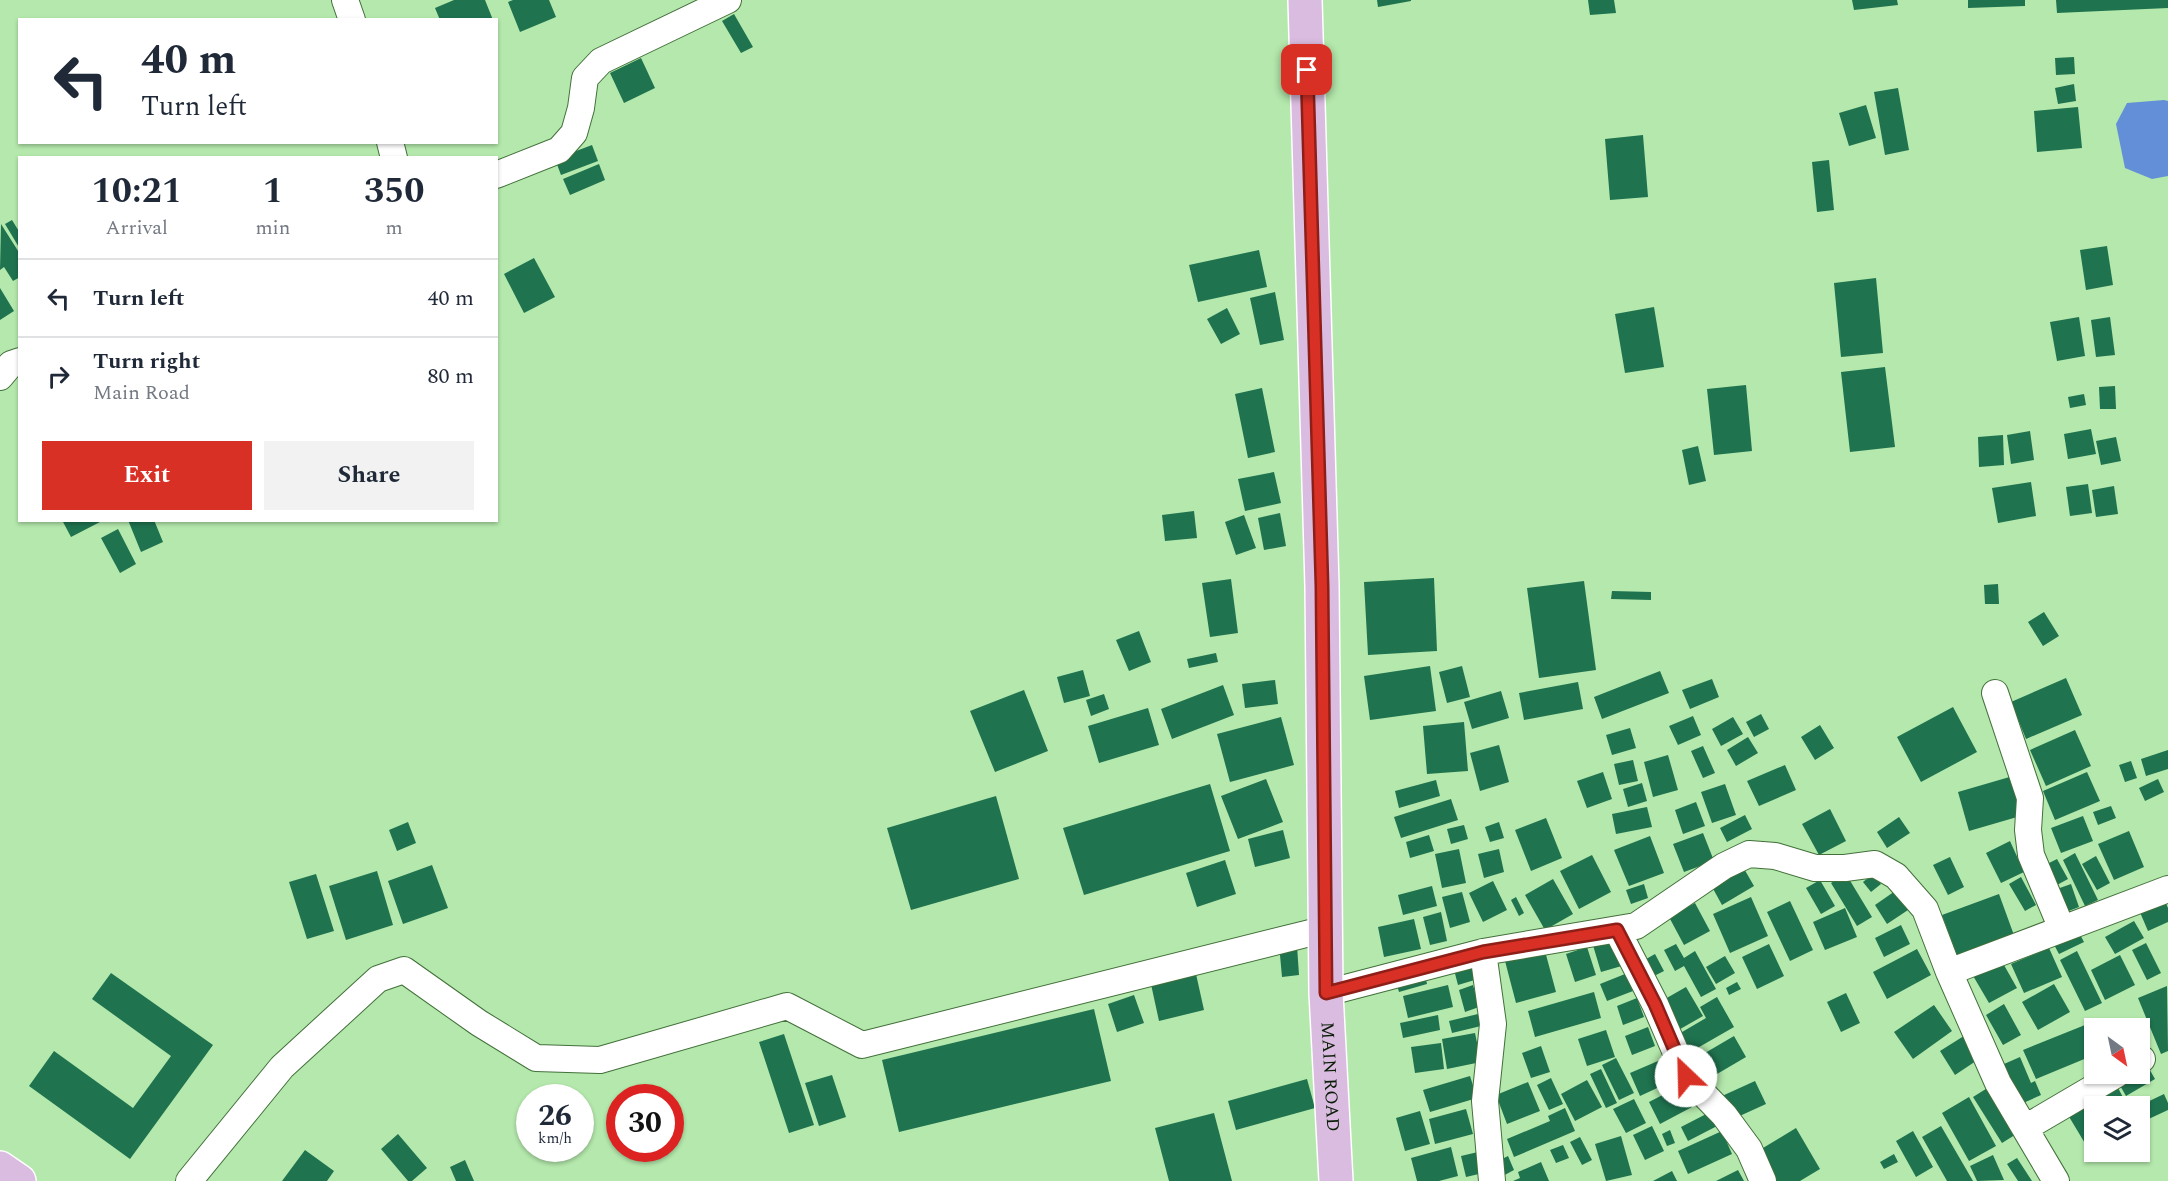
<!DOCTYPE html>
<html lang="en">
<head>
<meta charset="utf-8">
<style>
  :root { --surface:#fff; --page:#f2f2f3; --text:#1f2937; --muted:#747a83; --line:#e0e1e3; --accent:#d93025 }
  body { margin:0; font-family:Spectral,serif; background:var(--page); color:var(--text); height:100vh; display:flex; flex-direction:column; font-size:22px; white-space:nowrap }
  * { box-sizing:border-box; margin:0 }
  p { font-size:20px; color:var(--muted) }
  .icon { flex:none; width:33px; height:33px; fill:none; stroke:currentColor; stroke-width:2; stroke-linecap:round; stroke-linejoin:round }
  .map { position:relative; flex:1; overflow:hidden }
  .details { position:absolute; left:18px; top:156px; width:480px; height:366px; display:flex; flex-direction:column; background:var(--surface); border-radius:0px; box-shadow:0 2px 4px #0004 }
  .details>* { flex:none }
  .hud { position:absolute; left:18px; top:18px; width:480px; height:126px; border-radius:0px; box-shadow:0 2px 4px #0004; background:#fff; color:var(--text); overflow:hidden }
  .needle { width:39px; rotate:147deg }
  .buttons { position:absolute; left:2084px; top:1018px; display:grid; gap:12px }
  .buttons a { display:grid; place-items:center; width:66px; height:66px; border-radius:0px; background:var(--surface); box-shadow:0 2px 4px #0004; font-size:30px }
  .speed { position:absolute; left:516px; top:1084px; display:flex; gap:12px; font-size:30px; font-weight:700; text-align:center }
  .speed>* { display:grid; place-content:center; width:78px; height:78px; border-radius:50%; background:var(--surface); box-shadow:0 2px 4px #0004; line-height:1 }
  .speed small { font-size:15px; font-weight:400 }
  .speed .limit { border:9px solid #d22; background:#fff; color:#111 }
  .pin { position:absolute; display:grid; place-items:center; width:51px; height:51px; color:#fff; margin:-26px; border-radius:12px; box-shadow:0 3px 9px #0006 }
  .me { position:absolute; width:66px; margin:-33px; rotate:336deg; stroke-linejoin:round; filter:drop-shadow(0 0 4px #0008) }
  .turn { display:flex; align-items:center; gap:21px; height:126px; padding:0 24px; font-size:27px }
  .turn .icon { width:78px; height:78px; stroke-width:2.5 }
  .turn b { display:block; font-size:42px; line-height:51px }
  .eta { display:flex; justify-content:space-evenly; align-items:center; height:102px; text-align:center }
  .eta b { font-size:36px; font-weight:700; line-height:42px }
  .primary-button { display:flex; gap:12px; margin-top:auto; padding:12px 24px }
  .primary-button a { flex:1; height:69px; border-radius:0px; background:var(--accent); color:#fff; font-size:24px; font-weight:700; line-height:69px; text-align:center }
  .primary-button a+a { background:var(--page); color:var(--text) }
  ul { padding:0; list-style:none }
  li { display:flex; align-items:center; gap:18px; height:78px; padding:0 24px; border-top:2px solid var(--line) }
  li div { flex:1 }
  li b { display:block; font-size:22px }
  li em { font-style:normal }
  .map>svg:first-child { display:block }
  .water { fill:#638ed8 }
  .building { fill:#1f734f }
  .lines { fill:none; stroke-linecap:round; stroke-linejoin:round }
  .minor-casing { stroke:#42703a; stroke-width:28 }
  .major-casing { stroke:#fff; stroke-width:36 }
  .minor { stroke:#fff; stroke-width:26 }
  .major { stroke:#dabce0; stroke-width:33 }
  .route-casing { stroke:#8d1f18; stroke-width:15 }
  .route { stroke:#d93025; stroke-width:10 }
  .labels { text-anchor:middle; stroke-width:6; stroke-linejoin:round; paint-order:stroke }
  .street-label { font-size:18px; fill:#091d07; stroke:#c1f6b8 }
</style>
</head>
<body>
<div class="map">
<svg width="2168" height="1181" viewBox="0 0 2168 1181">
  <rect width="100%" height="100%" fill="#b4e8ac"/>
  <path class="water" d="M2164 100 2168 101V176L2152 179 2125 168 2116 124 2127 103Z"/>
  <path class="building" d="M454 0H485L493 20H440L435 8Z
    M513 0H549L556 17 520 32 508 2Z
    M1377 0H1411V1L1378 7Z
    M1588 0H1614L1616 13 1590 15Z
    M1852 0H1897L1898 5 1854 10Z
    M1968 0H2025V6L1968 8Z
    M2056 0H2168V8L2057 13Z
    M734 14 753 47 741 53 722 21Z
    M2074 57 2075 74 2056 75 2055 58Z
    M641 58 655 88 624 103 610 73Z
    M2074 84 2076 101 2058 104 2055 88Z
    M1898 88 1909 150 1885 155 1874 92Z
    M1866 105 1876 138 1849 146 1839 113Z
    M2078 107 2082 148 2037 152 2034 111Z
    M1643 135 1648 197 1610 200 1605 139Z
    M592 145 598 161 561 175 555 159Z
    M1829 160 1834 210 1817 212 1812 162Z
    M599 164 605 180 570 195 563 179Z
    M12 220 20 233V249L5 224Z
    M1 224 20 254V277L13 281 4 267 0 270Z
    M2107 246 2113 285 2086 290 2080 250Z
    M1259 250 1267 287 1198 302 1189 265Z
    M534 258 555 297 524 313 504 274Z
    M1876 278 1883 353 1841 357 1834 283Z
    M0 288 14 311 0 320Z
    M1275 292 1284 340 1260 345 1250 298Z
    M1654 307 1664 367 1625 373 1615 314Z
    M1227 308 1240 334 1221 344 1207 319Z
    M2079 317 2085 356 2057 361 2050 322Z
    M2110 317 2115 355 2096 357 2091 320Z
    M1885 367 1895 447 1850 452 1841 372Z
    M1746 385 1752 451 1714 455 1707 389Z
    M2115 386 2116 409H2100L2099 387Z
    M1262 388 1275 452 1248 458 1235 394Z
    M2084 394 2086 405 2070 408 2068 397Z
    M2091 429 2096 454 2068 459 2064 434Z
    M2030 431 2034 460 2011 464 2007 435Z
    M2003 435 2004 465 1979 467 1978 437Z
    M2116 437 2121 461 2101 465 2096 441Z
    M1698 446 1706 481 1689 485 1682 450Z
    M1274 472 1281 503 1245 511 1238 479Z
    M2031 482 2036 516 1998 523 1992 488Z
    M2088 484 2092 513 2070 516 2066 487Z
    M2114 486 2118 514 2096 517 2092 490Z
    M1194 511 1197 538 1165 541 1162 515Z
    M1280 513 1286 546 1264 550 1258 518Z
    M1244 515 1256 548 1236 555 1225 522Z
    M62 520H99L100 522 71 537Z
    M128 520H154L163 542 141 552Z
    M118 529 136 564 120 573 101 538Z
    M1434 578 1437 651 1368 655 1364 582Z
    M1231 579 1238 633 1210 637 1202 583Z
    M1584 581 1596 670 1539 678 1527 588Z
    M1998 584 1999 604H1985L1984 585Z
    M1612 591 1651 592V600L1611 599Z
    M2044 612 2059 636 2043 646 2028 622Z
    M1139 631 1151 662 1129 671 1116 640Z
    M1216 653 1218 662 1189 668 1187 659Z
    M1430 666 1436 711 1370 720 1364 676Z
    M1462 666 1470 697 1447 703 1439 672Z
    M1083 670 1090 696 1064 703 1057 677Z
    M1660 671 1669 693 1602 719 1594 697Z
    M2066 678 2082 715 2026 739 2011 702Z
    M1712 679 1719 697 1690 709 1682 690Z
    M1275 680 1278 704 1245 708 1242 684Z
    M1578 682 1583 709 1524 720 1519 693Z
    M1223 685 1234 715 1172 739 1161 709Z
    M1024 690 1048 751 995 772 970 711Z
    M1501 691 1509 718 1472 729 1464 702Z
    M1104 694 1109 709 1091 716 1086 700Z
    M1953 707 1977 752 1921 782 1897 737Z
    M1148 708 1159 745 1099 763 1088 726Z
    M1761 714 1769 729 1754 737 1746 722Z
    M1693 716 1701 735 1678 745 1669 726Z
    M1281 717 1294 765 1230 782 1217 734Z
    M1733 717 1743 734 1721 746 1712 729Z
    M1464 722 1468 771 1427 774 1423 726Z
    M1820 725 1834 748 1815 760 1801 737Z
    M1630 728 1636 748 1612 755 1606 735Z
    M2075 730 2091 766 2046 786 2030 750Z
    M1748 737 1758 753 1736 766 1727 750Z
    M1499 745 1509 782 1480 791 1470 753Z
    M1703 746 1715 773 1703 778 1691 751Z
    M2168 750V769L2146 776 2141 759Z
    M1668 755 1678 790 1653 797 1644 762Z
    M1633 760 1638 781 1619 785 1614 764Z
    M2131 761 2137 778 2125 782 2119 765Z
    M1785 765 1796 790 1759 806 1747 781Z
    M1603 772 1612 799 1587 808 1577 781Z
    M2087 772 2100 801 2055 820 2043 791Z
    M2013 776 2024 815 1969 831 1958 792Z
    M1266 779 1283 822 1238 839 1221 796Z
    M2158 779 2164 792 2145 801 2139 788Z
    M1436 780 1440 796 1399 808 1395 791Z
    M1642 783 1647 801 1628 807 1623 789Z
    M1210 784 1230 851 1084 895 1063 828Z
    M1725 784 1736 815 1712 823 1701 792Z
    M996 796 1019 879 911 910 887 828Z
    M1451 799 1458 820 1401 838 1394 817Z
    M1696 802 1705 826 1683 834 1675 810Z
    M2111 806 2116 818 2098 825 2093 812Z
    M1647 807 1652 827 1616 834 1612 814Z
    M1830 809 1846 841 1819 855 1802 824Z
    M1745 815 1752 829 1727 842 1720 828Z
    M2083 816 2093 841 2061 853 2051 828Z
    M1899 817 1910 833 1887 848 1877 832Z
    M1546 818 1562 858 1531 871 1515 830Z
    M408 822 416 843 397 851 389 830Z
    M1499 822 1504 838 1490 842 1485 827Z
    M1464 825 1468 839 1451 844 1447 829Z
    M1283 830 1290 858 1255 867 1248 839Z
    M2129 831 2144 867 2114 880 2098 844Z
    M1703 833 1714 861 1684 872 1673 844Z
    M1429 835 1434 851 1410 858 1406 842Z
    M1650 836 1664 873 1629 886 1614 850Z
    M2010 841 2024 872 2001 883 1986 853Z
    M1459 849 1466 883 1442 888 1435 854Z
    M1499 849 1504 872 1484 878 1478 854Z
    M2075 853 2098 900 2085 906 2063 860Z
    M1592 855 1611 892 1579 909 1560 871Z
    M2096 856 2110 883 2097 890 2082 864Z
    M1950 857 1964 887 1948 895 1933 865Z
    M2057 859 2068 879 2057 885 2047 864Z
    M1225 860 1236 894 1197 907 1186 873Z
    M432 865 448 908 403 924 388 881Z
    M1743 867 1754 886 1722 905 1711 885Z
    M377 871 393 925 346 940 329 886Z
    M316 874 334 931 307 939 289 882Z
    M1846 874 1872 917 1857 926 1831 883Z
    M1873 874 1881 884 1871 892 1863 882Z
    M2021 877 2036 905 2025 911 2009 884Z
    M1553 879 1573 914 1545 930 1525 895Z
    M1820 880 1835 906 1821 914 1806 888Z
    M1493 881 1507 910 1483 922 1469 893Z
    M1644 884 1648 898 1631 904 1626 890Z
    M2071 884 2079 907 2066 912 2057 889Z
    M1432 886 1437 906 1403 915 1398 895Z
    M1898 889 1911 908 1887 924 1875 905Z
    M1462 892 1470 922 1450 928 1442 897Z
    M1999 894 2015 938 1958 958 1942 915Z
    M1516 897 1524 913 1519 916 1511 900Z
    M1751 897 1768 936 1730 953 1713 914Z
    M2164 899 2168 908V922L2148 931 2139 910Z
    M1790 901 1813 950 1790 961 1767 912Z
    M1695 903 1710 931 1684 945 1669 917Z
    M1845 908 1857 937 1825 950 1813 922Z
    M1441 912 1447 941 1430 945 1423 917Z
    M1414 919 1421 949 1384 957 1378 927Z
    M2134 921 2144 938 2115 954 2105 937Z
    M1901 925 1910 944 1884 957 1875 938Z
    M2076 927 2084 942 2059 954 2051 939Z
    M1296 931 1299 975 1282 977 1278 933Z
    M1616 934 1625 965 1601 972 1592 942Z
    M2146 943 2161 973 2147 980 2132 950Z
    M1676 944 1684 958 1695 951 1716 989 1701 997 1684 966 1675 971 1664 950Z
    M1769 944 1784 976 1757 989 1742 957Z
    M1587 947 1596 975 1575 982 1566 954Z
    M2049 948 2062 977 2024 993 2011 964Z
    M1917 949 1931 975 1887 999 1873 972Z
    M1545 951 1556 992 1516 1003 1505 961Z
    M2077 951 2102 1003 2085 1011 2060 960Z
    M1655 954 1664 971 1648 979 1639 963Z
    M2120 955 2135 985 2105 1000 2091 970Z
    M1725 956 1735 973 1716 984 1706 967Z
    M2000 958 2017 988 1989 1003 1972 974Z
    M1473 961 1478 979 1458 985 1453 966Z
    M1194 965 1204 1010 1159 1021 1149 975Z
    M1423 967 1427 984 1399 992 1394 975Z
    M111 973 213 1045 130 1159 29 1086 54 1051 133 1108 171 1056 92 999Z
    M1625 974 1633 991 1607 1001 1600 984Z
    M1737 982 1741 989 1729 995 1726 988Z
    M2054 984 2070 1012 2038 1030 2022 1002Z
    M1448 985 1453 1007 1408 1018 1403 996Z
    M1473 985 1479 1007 1465 1012 1459 990Z
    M2167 986 2168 1051 2161 1054 2138 998Z
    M1686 987 1703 1016 1675 1032 1658 1003Z
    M1594 992 1601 1018 1535 1037 1528 1011Z
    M1846 993 1860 1023 1841 1032 1827 1002Z
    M1134 995 1144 1023 1117 1032 1108 1004Z
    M1717 997 1734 1027 1687 1054 1677 1035 1706 1018 1700 1007Z
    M1637 998 1644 1017 1623 1025 1617 1006Z
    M2004 1004 2021 1035 2003 1045 1986 1015Z
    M1934 1005 1952 1031 1913 1059 1894 1032Z
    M1094 1009 1111 1081 899 1132 882 1060Z
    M1478 1014 1481 1026 1452 1033 1449 1021Z
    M1438 1015 1440 1030 1403 1038 1400 1023Z
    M2085 1025 2094 1047V1055L2036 1079 2023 1050Z
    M1648 1027 1655 1046 1632 1055 1625 1036Z
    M1606 1030 1615 1057 1587 1066 1578 1039Z
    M1475 1033 1481 1062 1447 1069 1442 1039Z
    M784 1034 814 1125 789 1133 759 1042Z
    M1967 1034 1982 1057 1955 1075 1940 1051Z
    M1734 1036 1746 1057 1700 1084 1688 1063Z
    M1441 1043 1444 1069 1415 1073 1411 1047Z
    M1541 1046 1550 1072 1531 1078 1522 1053Z
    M2020 1057 2031 1083 2035 1081 2041 1095 2021 1104 2004 1064Z
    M1616 1058 1634 1093 1619 1100 1602 1065Z
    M1658 1061 1668 1083 1640 1096 1630 1073Z
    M2147 1065 2155 1079 2126 1096 2118 1082 2132 1074H2139V1070Z
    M1601 1069 1617 1103 1606 1108 1590 1074Z
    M832 1075 846 1117 819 1126 805 1083Z
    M1470 1076 1477 1098 1430 1112 1423 1090Z
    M1551 1078 1563 1104 1549 1110 1537 1085Z
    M1307 1079 1315 1108 1236 1130 1228 1101Z
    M1587 1080 1602 1107 1575 1121 1561 1094Z
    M1755 1081 1766 1104 1733 1119 1722 1096Z
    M1528 1082 1540 1111 1507 1124 1496 1095Z
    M2115 1082 2128 1107H2095L2089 1096Z
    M1680 1086 1692 1107 1660 1124 1649 1102Z
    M1989 1087 2018 1133 2002 1143 1973 1097Z
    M2164 1094 2168 1103V1110L2140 1123 2139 1106Z
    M1969 1097 1996 1146 1969 1161 1942 1113Z
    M1634 1099 1646 1123 1626 1133 1613 1109Z
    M2084 1099 2094 1115V1147L2089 1150 2065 1110Z
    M1565 1108 1575 1131 1514 1157 1507 1139 1550 1121 1548 1116Z
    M1466 1109 1473 1134 1435 1144 1429 1119Z
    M1420 1111 1430 1144 1405 1151 1396 1118Z
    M1712 1111 1719 1125 1688 1141 1681 1127Z
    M1214 1113 1232 1181H1169L1155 1128Z
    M1652 1126 1664 1151 1645 1160 1633 1135Z
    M1941 1126 1973 1181H1947L1922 1137Z
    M1796 1128 1820 1169 1800 1181H1775L1758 1151Z
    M1670 1130 1675 1143 1667 1146 1662 1134Z
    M1722 1131 1732 1154 1688 1174 1678 1151Z
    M1913 1131 1933 1167 1916 1177 1896 1141Z
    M398 1134 427 1168 412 1181H408L381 1149Z
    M1621 1136 1632 1175 1606 1181 1595 1144Z
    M1580 1137 1592 1160 1582 1165 1570 1142Z
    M1563 1145 1569 1158 1556 1163 1550 1150Z
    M1451 1147 1458 1176 1439 1181H1417L1411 1158Z
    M305 1150 334 1171 327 1181H282Z
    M1478 1152 1483 1173 1466 1177 1461 1156Z
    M1894 1154 1898 1162 1884 1169 1880 1162Z
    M1993 1155 2004 1180 1977 1181 1970 1166Z
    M1508 1156 1514 1170 1501 1177 1494 1163Z
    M2017 1158 2032 1181H2018L2007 1164Z
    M465 1160 474 1181H456L450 1167Z
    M1541 1162 1549 1181H1513L1520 1178 1518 1172Z
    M1738 1170 1744 1181H1716Z
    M1672 1171 1677 1181H1653Z"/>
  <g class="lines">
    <g class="minor-casing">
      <path id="minor" d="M345 0 352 20
        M390 142 394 158
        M496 175 559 150 574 133 581 108 585 78 601 61 728 0
        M0 377 11 364 20 361
        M1995 693 2030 798 2028 830 2031 855 2062 929
        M1617 930 1655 1004 1686 1076 1724 1115 1749 1149 1763 1181
        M1483 952 1493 1024 1485 1101 1492 1181
        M1949 972 2168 889
        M1326 993 1483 952 1636 926 1724 866 1749 854 1775 856 1815 868H1845L1875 864 1896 876 1925 909 1949 972 1998 1083 2056 1181
        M2139 1061 2142 1059
        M2025 1128 2117 1074
        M189 1181 282 1067 378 979 404 970 479 1023 536 1058 600 1060 787 1006 862 1045 1326 929"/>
    </g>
    <g class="major-casing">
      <g id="major">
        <path id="s1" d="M1305 0 1322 586 1326 993 1336 1181"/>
        <path d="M0 1168 19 1181"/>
      </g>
    </g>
    <use href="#minor" class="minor"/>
    <use href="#major" class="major"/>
  </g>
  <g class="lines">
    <g class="route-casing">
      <path id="route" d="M1307 70 1322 586 1326 993 1483 952 1617 930 1655 1004 1686 1076"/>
    </g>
    <use href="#route" class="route"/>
  </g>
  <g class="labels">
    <g class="street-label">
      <text dy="6" stroke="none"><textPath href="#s1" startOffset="1077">MAIN ROAD</textPath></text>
    </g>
  </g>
</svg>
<div class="buttons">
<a><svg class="needle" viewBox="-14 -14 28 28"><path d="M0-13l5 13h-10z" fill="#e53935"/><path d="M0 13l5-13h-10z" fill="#747a83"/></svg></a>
<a><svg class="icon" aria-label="layers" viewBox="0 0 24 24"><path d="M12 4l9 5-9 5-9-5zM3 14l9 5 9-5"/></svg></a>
</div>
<div class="speed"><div>26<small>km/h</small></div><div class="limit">30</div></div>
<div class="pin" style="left:1307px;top:70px;background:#d93025"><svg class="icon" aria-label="arrive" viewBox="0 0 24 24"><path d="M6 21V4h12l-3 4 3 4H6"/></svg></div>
<svg class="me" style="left:1686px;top:1076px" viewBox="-20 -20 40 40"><circle r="19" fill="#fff"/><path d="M0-13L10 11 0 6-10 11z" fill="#d93025"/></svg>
<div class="hud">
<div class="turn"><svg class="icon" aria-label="left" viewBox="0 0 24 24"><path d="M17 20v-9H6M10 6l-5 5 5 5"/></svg><div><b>40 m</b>Turn left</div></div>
</div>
<section class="details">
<div class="eta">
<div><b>10:21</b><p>Arrival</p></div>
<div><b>1</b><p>min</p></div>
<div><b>350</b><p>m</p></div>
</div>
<ul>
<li><svg class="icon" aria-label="left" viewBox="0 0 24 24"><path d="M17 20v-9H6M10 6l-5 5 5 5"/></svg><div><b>Turn left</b></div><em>40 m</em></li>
<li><svg class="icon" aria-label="right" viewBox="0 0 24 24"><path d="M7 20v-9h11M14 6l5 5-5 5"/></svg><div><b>Turn right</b><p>Main Road</p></div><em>80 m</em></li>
</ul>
<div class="primary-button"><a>Exit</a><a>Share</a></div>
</section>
</div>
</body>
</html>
